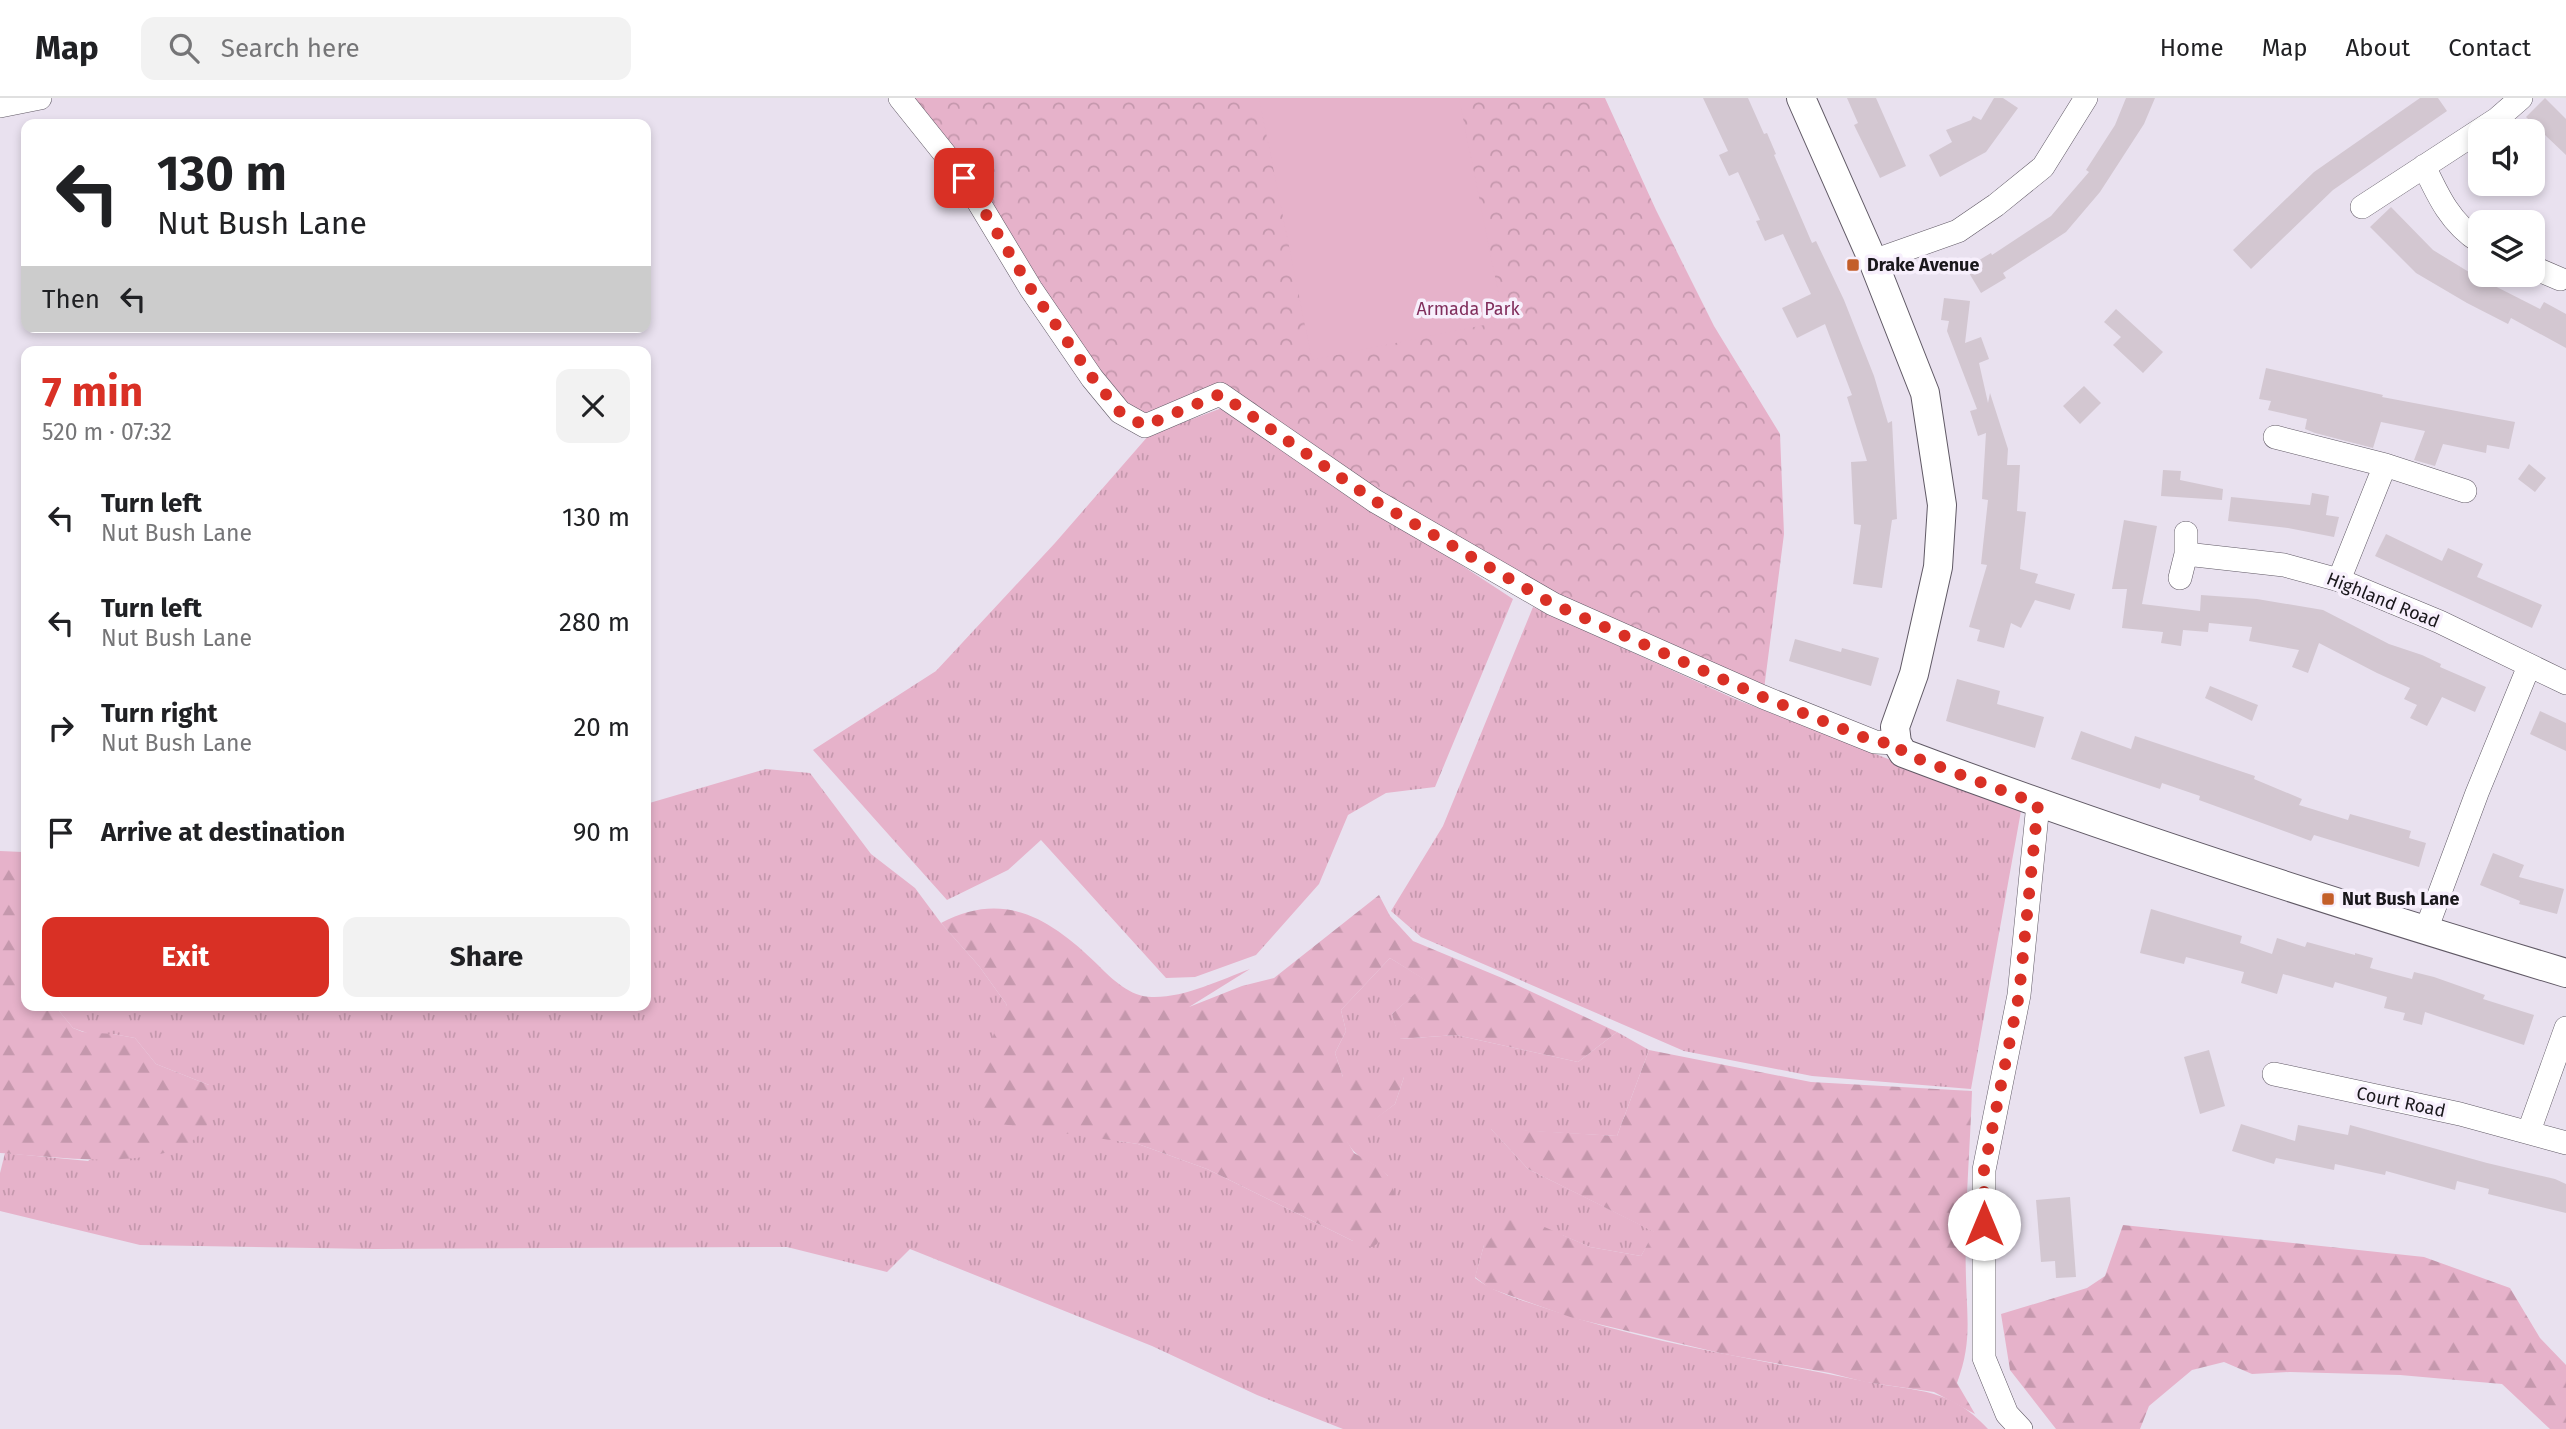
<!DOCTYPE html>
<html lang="en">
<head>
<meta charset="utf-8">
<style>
  :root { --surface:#fff; --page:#f2f2f2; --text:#202124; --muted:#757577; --line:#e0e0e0; --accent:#d93025 }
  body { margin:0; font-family:"Fira Sans",sans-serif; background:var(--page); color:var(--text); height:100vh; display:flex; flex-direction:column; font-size:26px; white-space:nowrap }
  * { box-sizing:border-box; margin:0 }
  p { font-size:23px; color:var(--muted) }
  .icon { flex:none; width:38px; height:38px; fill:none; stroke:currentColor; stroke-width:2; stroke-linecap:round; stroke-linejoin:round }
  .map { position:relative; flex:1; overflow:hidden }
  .side { position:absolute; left:21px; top:248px; width:630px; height:665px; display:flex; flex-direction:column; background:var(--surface); border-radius:14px; box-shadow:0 4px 10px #0003 }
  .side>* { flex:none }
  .top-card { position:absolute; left:21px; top:21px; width:630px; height:214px; border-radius:14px; box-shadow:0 4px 10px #0003; background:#fff; color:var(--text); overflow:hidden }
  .tools { position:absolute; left:2468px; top:21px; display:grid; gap:14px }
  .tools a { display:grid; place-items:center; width:77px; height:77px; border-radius:14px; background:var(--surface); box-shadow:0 4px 10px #0003; font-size:35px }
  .pin { position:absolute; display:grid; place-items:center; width:60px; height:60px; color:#fff; margin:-30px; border-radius:14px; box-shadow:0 4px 10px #0006 }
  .me { position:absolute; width:77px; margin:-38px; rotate:0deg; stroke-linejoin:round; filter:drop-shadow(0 0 5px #0008) }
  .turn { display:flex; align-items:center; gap:24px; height:147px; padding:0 21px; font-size:32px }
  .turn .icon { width:91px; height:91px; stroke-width:2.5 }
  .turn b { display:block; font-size:49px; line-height:60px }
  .then { display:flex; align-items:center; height:66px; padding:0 21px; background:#0003; gap:14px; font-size:26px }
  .round { display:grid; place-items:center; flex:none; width:74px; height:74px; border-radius:14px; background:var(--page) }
  .head { display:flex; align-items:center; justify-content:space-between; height:119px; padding:0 21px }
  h1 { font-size:42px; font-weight:700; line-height:52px; color:var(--accent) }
  .cta { display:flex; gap:14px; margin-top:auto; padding:14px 21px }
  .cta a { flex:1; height:80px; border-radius:14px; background:var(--accent); color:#fff; font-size:28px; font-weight:700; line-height:80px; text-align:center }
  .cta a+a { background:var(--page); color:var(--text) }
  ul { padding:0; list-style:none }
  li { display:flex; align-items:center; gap:21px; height:105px; padding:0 21px }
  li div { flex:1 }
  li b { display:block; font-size:26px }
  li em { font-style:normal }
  header { display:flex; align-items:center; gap:42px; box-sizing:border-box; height:98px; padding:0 35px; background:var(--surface); border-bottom:2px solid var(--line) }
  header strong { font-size:33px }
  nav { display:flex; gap:38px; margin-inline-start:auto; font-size:24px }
  .search { width:490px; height:63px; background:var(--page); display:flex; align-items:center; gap:18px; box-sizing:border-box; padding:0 24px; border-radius:14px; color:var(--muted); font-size:26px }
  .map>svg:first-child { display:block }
  .grass { fill:url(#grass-tufts) }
  .forest { fill:url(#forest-firs) }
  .park { fill:url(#park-crowns) }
  .garden { fill:#e6b2ca }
  .building { fill:#d3c7d1 }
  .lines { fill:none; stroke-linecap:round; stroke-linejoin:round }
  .minor-casing { stroke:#605965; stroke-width:24 }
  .tertiary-casing { stroke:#605965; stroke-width:30 }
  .minor { stroke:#fff; stroke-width:23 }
  .tertiary { stroke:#fff; stroke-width:28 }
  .route { stroke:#d93025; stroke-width:12; stroke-dasharray:0 21.6 }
  .poi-dot { fill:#c35e2a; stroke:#f7effc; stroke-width:2.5 }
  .labels { text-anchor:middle; stroke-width:7; stroke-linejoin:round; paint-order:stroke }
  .poi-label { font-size:18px; font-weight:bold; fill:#1a181c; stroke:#f7effc; text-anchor:start }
  .park-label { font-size:18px; fill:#812e5c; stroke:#f7effc }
  .street-label { font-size:18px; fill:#1a181c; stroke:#f7effc }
</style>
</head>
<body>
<header>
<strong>Map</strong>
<div class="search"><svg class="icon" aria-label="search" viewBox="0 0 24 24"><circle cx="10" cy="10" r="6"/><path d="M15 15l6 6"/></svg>Search here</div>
<nav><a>Home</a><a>Map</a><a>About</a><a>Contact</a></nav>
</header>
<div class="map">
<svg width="2566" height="1331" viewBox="0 0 2566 1331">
  <defs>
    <pattern id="grass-tufts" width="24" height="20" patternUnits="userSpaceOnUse" patternTransform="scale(1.75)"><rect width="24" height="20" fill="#e6b2ca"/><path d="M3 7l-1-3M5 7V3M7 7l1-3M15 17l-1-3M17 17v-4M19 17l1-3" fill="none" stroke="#c598ad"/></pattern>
    <pattern id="forest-firs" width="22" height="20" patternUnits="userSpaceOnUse" patternTransform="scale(1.75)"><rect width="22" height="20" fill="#e6b2ca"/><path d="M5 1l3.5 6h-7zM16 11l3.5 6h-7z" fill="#c598ad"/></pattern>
    <pattern id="park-crowns" width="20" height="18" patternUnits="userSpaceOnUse" patternTransform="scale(1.75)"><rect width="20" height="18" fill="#e6b2ca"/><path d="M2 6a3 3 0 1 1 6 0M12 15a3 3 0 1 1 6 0" fill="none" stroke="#c598ad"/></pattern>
  </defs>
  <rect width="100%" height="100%" fill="#e9e1ef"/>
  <path class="grass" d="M1222 310 1513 501 1435 689 1386 695 1348 717 1319 786 1256 857 1195 879 1166 880 1041 742 1008 772 947 802 813 652 936 573 1055 445 1149 337Z
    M1533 509 1735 601 2021 713 1971 991 1812 978 1684 953 1421 839 1391 813 1443 728Z
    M766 671 810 675 871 756 915 790 941 825 979 868 1007 907 1001 918 1118 1043 1138 1046 1207 1071 1353 1143 1388 1078C1373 1061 1359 1066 1346 1042L1395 1006 1404 979H1343L1335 955 1346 933 1341 912 1390 860 1429 884 1392 916 1400 941 1456 937 1578 964 1617 934 1649 952 1617 1038 1491 1031 1528 1071 1655 1134 1641 1158 1590 1149 1562 1137 1484 1147 1475 1180C1496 1196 1523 1202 1548 1211 1650 1246 1758 1261 1863 1283 1915 1294 1949 1288 1988 1331H1343L1257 1297 1152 1248 910 1151 887 1174 787 1149 373 1151 140 1147 0 1113V1075L5 1055 88 1063 209 987 156 966 135 940 113 936H90L73 930 55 908H646V706Z"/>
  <path class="forest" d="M0 753 23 754 22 841 26 857V908H55L73 930 83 934 113 936 135 940 156 966 209 987 216 1001C213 1012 210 1026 201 1035 164 1076 51 1058 0 1055Z
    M1379 797 1390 818 1413 843 1502 880 1617 934 1578 964 1456 937 1399 941 1392 916 1428 884 1390 860 1341 912 1346 933 1335 955 1343 979H1404L1395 1006 1347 1043 1354 1055 1382 1071 1388 1078 1395 1096 1391 1117 1377 1146 1372 1149 1353 1143 1207 1071 1138 1046 973 1022C980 997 992 923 1007 907L979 868 941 825C1005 791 1052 822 1098 867 1112 881 1130 899 1152 899 1184 900 1220 882 1250 871L1189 909 1242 888 1274 880Z
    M1649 952 1811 984 1972 993C1970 1055 1964 1118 1966 1180 1967 1221 1972 1245 1957 1285L1975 1316 1934 1294 1865 1284 1830 1275 1724 1256 1573 1220 1489 1190 1475 1179 1484 1147 1507 1123 1522 1119 1590 1149 1641 1158 1654 1134 1528 1071 1490 1030 1617 1038Z
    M2123 1127 2424 1159 2510 1190 2540 1240 2566 1267V1331H2550L2502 1286 2400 1277 2290 1274 2252 1276 2224 1264 2192 1272 2149 1308 2140 1331H2056L2010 1272 2001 1216 2087 1190 2105 1178Z"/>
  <path class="park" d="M901 0H1605L1656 112 1714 228 1780 336 1784 436 1763 599 1553 506 1220 297 1145 328 1120 314Z"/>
  <path class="garden" d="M1259 0H1459L1504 223 1312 262Z"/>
  <path class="building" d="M1703 0H1748L1764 36 1767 35 1776 56 1774 57 1812 145 1816 143 1844 202 1874 278 1888 325 1892 323 1897 421 1892 422 1882 490 1853 486 1861 427 1854 426 1851 364 1867 363 1847 299 1852 297 1825 226 1797 240 1782 210 1811 196 1783 136 1765 143 1756 123 1760 122 1738 74 1729 78 1719 57 1728 53Z
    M1847 0H1876L1906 68 1880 80 1854 27 1858 25Z
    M1994 0H2003L2018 10 1986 54 1940 79 1929 57 1952 44 1946 32 1971 22 1973 18 1981 22Z
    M2126 0H2155L2144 26 2100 94 2066 134 2003 175 2006 180 1981 195 1966 170 1991 155 1992 157 2051 118 2089 74 2086 72 2115 27Z
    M2420 0H2438L2447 13 2333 92 2251 171 2233 152 2314 74Z
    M2545 0 2566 21V57L2526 19Z
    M2391 109 2433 152 2477 179 2540 211 2544 204 2566 216V250L2511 220 2508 226 2467 205 2416 175 2370 129Z
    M1944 200 1970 203 1965 245 1981 239 1989 261 1979 265 1988 305 1990 295 2008 351 2007 367H2020L2017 413 2026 414 2020 471 2038 476 2035 485 2075 496 2070 512 2035 502 2021 530 2011 525 2004 550 1977 543 1980 532 1969 529 1987 467 1981 466 1988 402 1982 401 1986 335 1978 338 1970 313 1977 311 1947 233 1949 223 1941 222Z
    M2116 211 2163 254 2143 275 2113 247 2121 239 2104 224Z
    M2266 270 2383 297 2382 299 2515 324 2509 351 2487 347 2486 355 2443 346 2435 368 2414 362 2425 333 2381 324 2373 350 2315 335 2305 331 2307 321 2268 312 2271 303 2259 301Z
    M2084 288 2101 305 2080 326 2063 308Z
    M2529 366 2546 380 2535 394 2518 381Z
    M2163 372 2181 373 2180 382 2223 391 2222 402 2161 398Z
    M2312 395 2329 398 2326 417 2339 419 2334 439 2288 430 2228 423 2231 399 2310 407Z
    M2124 422 2157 428 2142 506 2200 513 2201 497 2257 501 2323 512 2389 546 2422 557 2441 566 2440 569 2486 589 2475 614 2442 599 2427 628 2410 620 2417 607 2404 601 2410 590 2377 575 2319 545 2308 575 2292 569 2299 552 2249 543 2252 529 2209 525 2208 534 2183 532 2181 548 2161 545 2163 534 2122 530 2127 491H2112Z
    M2386 436 2442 463 2448 450 2483 466 2477 479 2542 507 2532 530 2375 458Z
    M1795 541 1841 554 1842 550 1879 560 1871 588 1789 563Z
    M1957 581 2000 593 1997 606 2044 619 2035 650 1946 623Z
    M2210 588 2258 607 2252 623 2205 600Z
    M2540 613 2566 625V653L2530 636Z
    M2081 633 2131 651 2135 638 2255 678 2254 681 2302 701 2299 707 2348 722 2350 716 2411 733 2409 740 2426 745 2419 769 2314 737 2311 743 2199 702 2200 698 2162 685 2160 691 2071 661Z
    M2493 755 2524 767 2519 779 2564 791 2557 816 2519 806 2520 803 2480 787Z
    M2151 811 2242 838 2240 845 2272 856 2277 840 2305 849 2307 844 2355 857V855L2373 860 2370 870 2412 881 2414 874 2434 879 2485 897 2483 901 2534 917 2524 947 2425 914 2422 927 2403 922 2405 915 2384 910 2387 899 2335 884 2333 890 2283 876 2277 896 2241 885 2244 874 2186 859 2184 866 2140 855Z
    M2209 952 2225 1008 2200 1016 2184 959Z
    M2241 1026 2295 1043 2298 1027 2348 1037 2350 1027 2487 1065 2555 1081 2566 1086V1115L2488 1096 2489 1091 2457 1083 2455 1092 2386 1073 2385 1077 2335 1066 2334 1072 2276 1060 2274 1066 2232 1053Z
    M2070 1099 2076 1179 2056 1180 2055 1163 2041 1164 2036 1102Z"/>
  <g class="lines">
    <g class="minor-casing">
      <path id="minor" d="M900 0 964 80 1031 191 1092 280 1120 314 1145 328 1220 296 1375 403 1553 506 1763 599 1875 644 1897 645
        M0 8 40 0
        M2424 68C2438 98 2451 126 2480 144
        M2362 109 2497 21 2521 0
        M1873 163 1958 133 1996 107 2043 69 2086 0
        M2532 169 2560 181
        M2275 339 2385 367 2465 393
        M2186 456 2284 467 2339 482 2440 524 2566 585
        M2180 480 2186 456V435
        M2339 482 2385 367
        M2426 832 2477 695 2529 568
        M2274 976 2460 1016 2566 1045
        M2529 1033 2566 930
        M2021 1331 2007 1316 1984 1260V1072L2019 897 2038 706"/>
    </g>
    <g class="tertiary-casing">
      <path id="tertiary" d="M1801 0 1873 163 1925 295 1942 407 1938 469 1914 576 1895 629 1897 645 1903 655C2120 737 2343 808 2566 875"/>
    </g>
    <use href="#minor" class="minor"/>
    <use href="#tertiary" class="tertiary"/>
  </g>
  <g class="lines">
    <path class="route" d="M964 80 1031 191 1092 279 1120 314 1145 328 1220 296 1375 403 1553 506 1763 599 1853 635 1875 644 1897 645 1903 655 2038 706 2019 897 1984 1072V1126"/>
  </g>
  <g class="poi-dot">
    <rect x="1846" y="160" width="14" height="14" rx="3.5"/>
    <rect x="2321" y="794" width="14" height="14" rx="3.5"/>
  </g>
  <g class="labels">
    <g class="poi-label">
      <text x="1867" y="173">Drake Avenue</text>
      <text x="2342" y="807">Nut Bush Lane</text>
    </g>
    <g class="park-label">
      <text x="1468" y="217">Armada Park</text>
    </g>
    <g class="street-label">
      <text transform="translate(2383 502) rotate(22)" y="6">Highland Road</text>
      <text transform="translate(2401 1004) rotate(12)" y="6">Court Road</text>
    </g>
  </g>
</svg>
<div class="tools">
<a><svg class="icon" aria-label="sound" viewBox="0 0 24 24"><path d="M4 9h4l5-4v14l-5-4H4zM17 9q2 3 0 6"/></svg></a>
<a><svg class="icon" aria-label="layers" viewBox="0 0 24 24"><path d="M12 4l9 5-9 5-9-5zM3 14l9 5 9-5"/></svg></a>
</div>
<div class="pin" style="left:964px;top:80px;background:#d93025"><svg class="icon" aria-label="arrive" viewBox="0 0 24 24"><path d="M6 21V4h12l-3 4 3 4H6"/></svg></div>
<svg class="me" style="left:1984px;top:1126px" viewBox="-20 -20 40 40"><circle r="19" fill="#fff"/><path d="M0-13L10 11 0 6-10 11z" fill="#d93025"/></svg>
<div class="top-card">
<div class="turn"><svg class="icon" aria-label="left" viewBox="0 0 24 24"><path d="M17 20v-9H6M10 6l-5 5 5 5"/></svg><div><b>130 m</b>Nut Bush Lane</div></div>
<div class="then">Then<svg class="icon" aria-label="left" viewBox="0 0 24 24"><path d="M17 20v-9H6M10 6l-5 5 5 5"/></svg></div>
</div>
<section class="side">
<div class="head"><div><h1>7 min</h1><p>520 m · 07:32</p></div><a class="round"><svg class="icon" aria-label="close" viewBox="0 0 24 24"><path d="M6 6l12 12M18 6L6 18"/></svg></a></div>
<ul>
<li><svg class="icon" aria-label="left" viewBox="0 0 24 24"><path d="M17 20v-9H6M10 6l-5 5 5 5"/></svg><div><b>Turn left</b><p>Nut Bush Lane</p></div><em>130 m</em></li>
<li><svg class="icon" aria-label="left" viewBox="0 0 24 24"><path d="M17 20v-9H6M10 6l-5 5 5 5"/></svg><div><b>Turn left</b><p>Nut Bush Lane</p></div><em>280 m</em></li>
<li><svg class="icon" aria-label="right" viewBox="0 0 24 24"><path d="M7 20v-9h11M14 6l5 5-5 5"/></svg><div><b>Turn right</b><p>Nut Bush Lane</p></div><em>20 m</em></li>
<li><svg class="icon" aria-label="arrive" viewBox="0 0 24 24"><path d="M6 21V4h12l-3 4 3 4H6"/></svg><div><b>Arrive at destination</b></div><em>90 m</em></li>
</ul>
<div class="cta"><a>Exit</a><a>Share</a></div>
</section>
</div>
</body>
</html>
